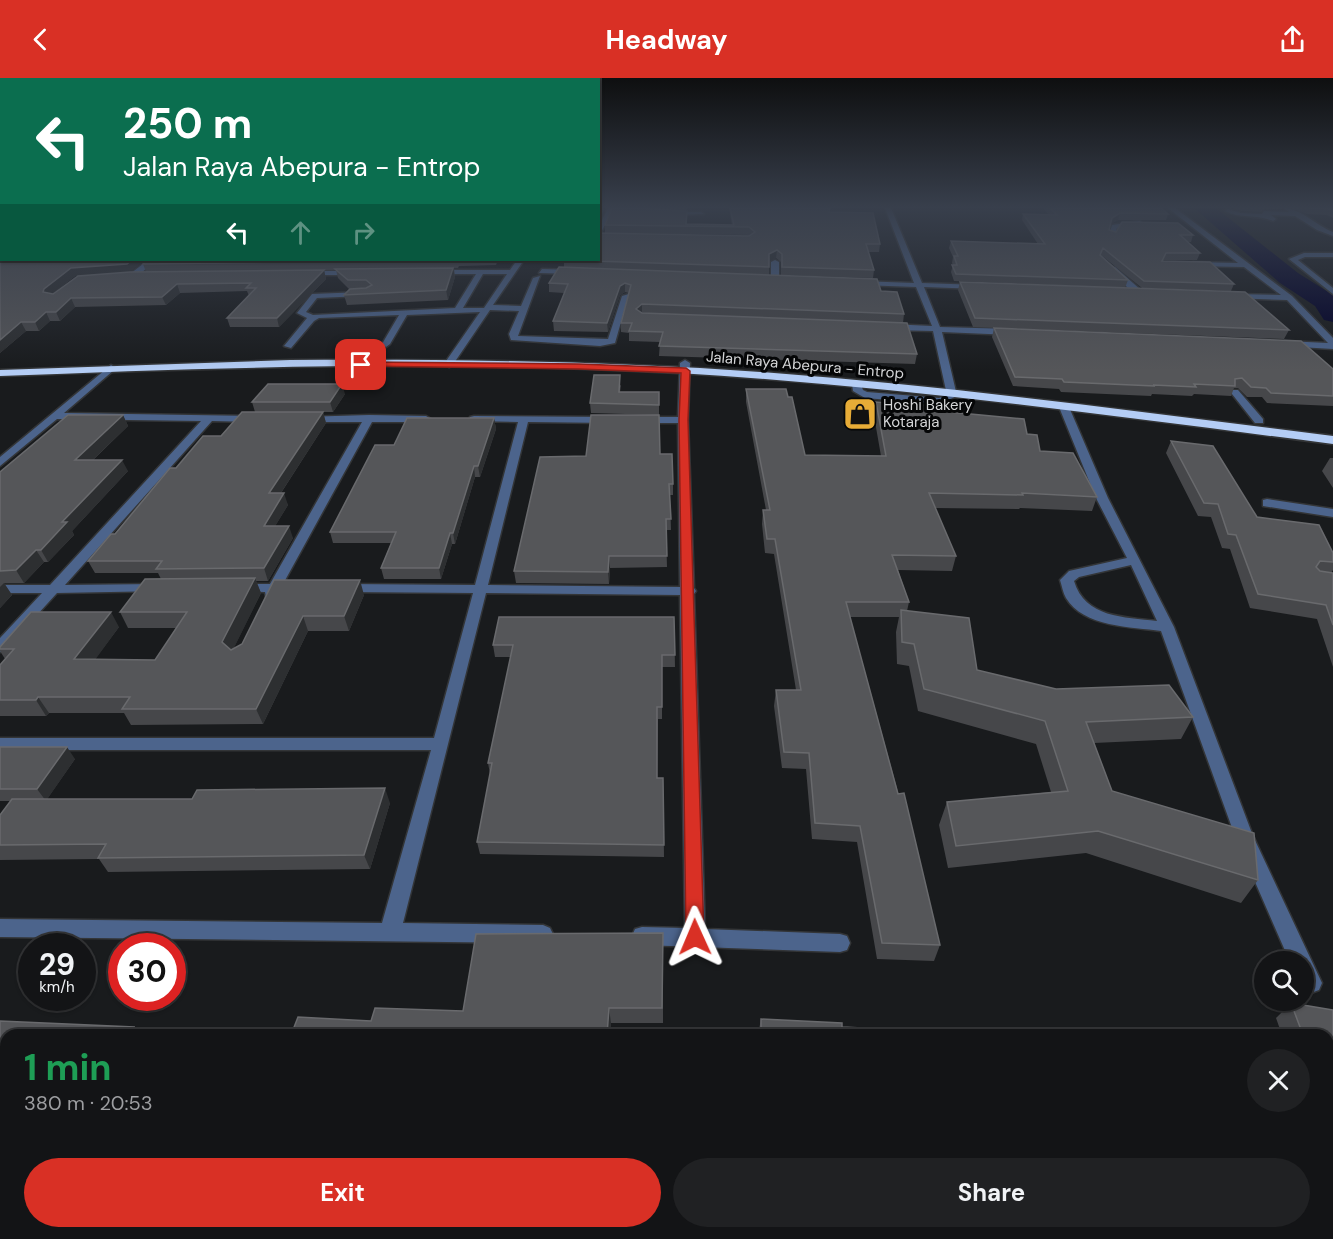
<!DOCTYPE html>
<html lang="en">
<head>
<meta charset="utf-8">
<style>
  :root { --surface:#131416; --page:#202123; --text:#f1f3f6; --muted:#9d9ea1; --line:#323335; --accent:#d93025 }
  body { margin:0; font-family:"DM Sans",sans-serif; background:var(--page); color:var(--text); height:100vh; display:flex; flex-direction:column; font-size:22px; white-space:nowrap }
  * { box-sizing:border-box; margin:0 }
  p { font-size:20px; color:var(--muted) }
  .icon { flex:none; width:33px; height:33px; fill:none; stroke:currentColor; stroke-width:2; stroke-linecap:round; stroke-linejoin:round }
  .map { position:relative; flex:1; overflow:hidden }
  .details { position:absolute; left:0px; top:951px; width:1334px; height:210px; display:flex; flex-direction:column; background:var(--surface); border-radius:18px 18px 0 0; box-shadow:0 2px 4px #0004,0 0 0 2px var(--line) }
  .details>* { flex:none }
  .hud { position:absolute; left:0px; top:0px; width:600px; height:183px; box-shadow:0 2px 4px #0004,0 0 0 2px var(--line); background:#0b6e4f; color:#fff; overflow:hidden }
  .tools { position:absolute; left:1254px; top:873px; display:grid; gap:12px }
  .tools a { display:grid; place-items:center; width:60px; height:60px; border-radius:50%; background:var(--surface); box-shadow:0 2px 4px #0004,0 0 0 2px var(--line); font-size:30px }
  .speed { position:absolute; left:18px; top:855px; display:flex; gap:12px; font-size:30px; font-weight:700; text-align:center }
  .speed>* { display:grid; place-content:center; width:78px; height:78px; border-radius:50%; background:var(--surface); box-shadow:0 2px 4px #0004,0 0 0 2px var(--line); line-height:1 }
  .speed small { font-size:15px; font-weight:400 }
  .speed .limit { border:9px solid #d22; background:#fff; color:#111 }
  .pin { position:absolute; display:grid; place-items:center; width:51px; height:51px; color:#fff; margin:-26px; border-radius:12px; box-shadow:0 3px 9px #0006 }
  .me { position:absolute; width:66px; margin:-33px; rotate:359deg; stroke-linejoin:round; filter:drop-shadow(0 0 4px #0008) }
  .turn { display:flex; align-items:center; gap:21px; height:126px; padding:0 24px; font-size:27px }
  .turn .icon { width:78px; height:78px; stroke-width:2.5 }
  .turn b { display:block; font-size:42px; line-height:51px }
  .lanes { display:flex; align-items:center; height:57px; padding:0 24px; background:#0003; justify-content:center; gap:30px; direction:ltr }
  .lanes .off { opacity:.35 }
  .round { display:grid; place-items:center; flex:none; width:63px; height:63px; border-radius:32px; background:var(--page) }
  .head { display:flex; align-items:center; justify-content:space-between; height:102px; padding:0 24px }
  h1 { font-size:36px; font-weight:700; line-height:45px; color:#1e9e55 }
  .primary-button { display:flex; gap:12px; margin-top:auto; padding:12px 24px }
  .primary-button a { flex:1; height:69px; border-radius:36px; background:var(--accent); color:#fff; font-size:24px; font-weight:700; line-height:69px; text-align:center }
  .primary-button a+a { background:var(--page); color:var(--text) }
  header { display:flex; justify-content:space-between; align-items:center; height:78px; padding:0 24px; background:var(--accent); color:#fff; font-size:27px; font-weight:700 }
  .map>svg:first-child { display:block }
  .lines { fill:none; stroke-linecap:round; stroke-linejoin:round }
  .river { fill:#000028; fill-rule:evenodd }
  .minor-casing { stroke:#333537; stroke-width:3 }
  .highway-casing { stroke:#333537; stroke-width:3 }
  .minor { fill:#4c648c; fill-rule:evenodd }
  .highway { fill:#b4cdf5; fill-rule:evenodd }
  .wall { fill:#46474a; fill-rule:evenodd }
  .shaded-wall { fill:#2d2f31 }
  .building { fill:#555659; stroke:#696a6d; stroke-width:1.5 }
  .route { fill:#d93025; stroke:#8d1f18; stroke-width:1.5 }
  .labels { text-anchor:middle; stroke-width:6; stroke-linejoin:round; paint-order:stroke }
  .far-street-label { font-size:15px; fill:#d4d5d7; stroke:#050607 }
  .far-poi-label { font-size:15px; fill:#d4d5d7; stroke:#050607; text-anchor:start }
</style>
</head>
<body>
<header><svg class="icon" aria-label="back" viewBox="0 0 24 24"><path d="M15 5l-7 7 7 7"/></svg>Headway<svg class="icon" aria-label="share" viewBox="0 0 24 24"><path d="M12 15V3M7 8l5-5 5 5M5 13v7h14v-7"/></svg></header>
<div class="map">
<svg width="1333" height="1161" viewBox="0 0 1333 1161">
  <rect width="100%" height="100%" fill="#191b1d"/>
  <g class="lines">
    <path class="river" d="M1194 130H1216L1298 195 1333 217V244L1324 242 1315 228 1280 205Z"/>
    <g class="minor-casing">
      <path id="minor" d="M608 130H614L598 160V150Z
        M885 130H891L922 205 980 207 984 209 980 211 924 209 940 249 1012 251 1016 254 1012 257 942 254 957 318 940 326 865 320 853 313 852 306 857 303 860 304 863 312 867 314 939 320 947 317 933 253 889 252 885 249 889 246 932 248 916 209 860 207 856 205 860 203 914 205Z
        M1168 130H1175L1292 218 1333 260V271L1282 268V264L1285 263 1328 265 1287 222 1229 220 1228 218 1232 216 1281 217 1244 189 1190 188 1193 184 1238 185Z
        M1284 130C1300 130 1317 148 1333 154V158L1317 152 1295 138 1271 137 1276 141 1273 143C1258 136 1240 141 1225 133L1228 131 1241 135 1262 136 1264 133 1289 134Z
        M668 134H701L704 136 666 137Z
        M1140 143 1142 146 1117 150 1114 158 1109 157 1112 147Z
        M1304 175H1333V179H1305L1298 182 1333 210V216L1289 181Z
        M148 182H156L140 196H149V200H130V196Z
        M517 182H524L493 227 521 228 533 200 540 198 518 258 608 261 622 218 629 216 615 265 600 268 511 262 509 256 519 233 490 232 452 288 449 289 444 286 480 234 407 237 390 266 386 269 382 266 399 237 319 240 314 243 291 270 284 268 307 240 297 235 312 216 363 214 367 216 363 218 317 220 306 234 313 237 455 230 476 196H434L431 192H510ZM483 196H507L484 230H463Z
        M775 182 779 184V203L775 205 771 203V184Z
        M1109 189H1115L1142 213V217H1136L1109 193Z
        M542 191 575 192 579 194 575 196 539 195Z
        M305 193H356L360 195 356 197H302Z
        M685 282 690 285 688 342 694 510 696 513 694 516 705 851 840 856 847 858 850 865 847 872 840 874 642 867 635 865 632 858 635 851 642 849 685 850 680 517 486 515 403 845 543 847 550 850 553 856 550 862 543 865 0 859V841L382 845 431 672H0V660H434L473 515 344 514 337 510 344 506 475 507 518 344 470 343V339L474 338 612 339 617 342 612 345 528 344 488 507 680 509 678 345H639L634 342 639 339H678L680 285Z
        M111 287 116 290 114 292 64 335 255 338 260 341 255 344 212 343 65 507 158 506 163 507 165 510 163 513 57 515 5 572 0 574V560L42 515H0V507H50L201 343 57 341 0 388V379Z
        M1232 312H1238L1263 341V345H1255L1232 316Z
        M1064 326 1069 329 1108 420 1174 549 1253 758 1322 905 1319 912 1311 915 1304 912V884H1290L1235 758 1161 553C1132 549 1083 549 1066 520 1063 515 1062 508 1060 502L1069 493 1127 480 1096 420 1059 329ZM1131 487 1157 543C1124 539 1085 540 1074 503L1079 499Z
        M369 337 426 338 431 341 426 344H372L283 506 295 507 297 510 295 513 279 514 276 519H266L265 514 234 513 232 510 234 507 239 506H270L362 344H306L302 343V339Z
        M1267 421 1333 431V439L1263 428V422Z"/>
    </g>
    <g class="highway-casing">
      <path id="highway" d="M290 282C451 281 613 283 774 295 961 309 1147 335 1333 358V366C1115 338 898 308 678 295 452 282 226 289 0 298V292Z"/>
    </g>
    <use href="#minor" class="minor"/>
    <use href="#highway" class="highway"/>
  </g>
  <path class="wall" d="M0 130H2V182L130 194 324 192 326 201 279 249H230L227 240 249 218 247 213 180 215 166 227 75 229 60 243H50L39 253H26L0 275ZM75 198H78L53 216H52Z
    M612 130H687V132L643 131 686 146 732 147 729 130H830L829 134 880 166 879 174H868L874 192 873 200 781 197V184L776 180 769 184V197L881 213 904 236 903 245 917 276 915 286 659 278 660 264 629 263V255L621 254V245L629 215 625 214 620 217 608 254 554 253 553 243 564 215 549 214V205L564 189V182L750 157 605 155V147Z
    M1043 130H1161L1168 136 1166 142H1118L1110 146 1109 152 1116 154 1193 157 1191 164H1188L1200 175 1197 182H1164L1163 183 1234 206 1231 213 1142 210 1101 177 1128 202 1125 210 954 203 951 194 953 187 952 185 953 179 949 170 951 163 1038 166 1022 142 1023 136 1049 137Z
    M1233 130H1283L1282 131H1264L1261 134 1241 133Z
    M1290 130H1333V140L1327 137 1307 136Z
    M147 182H498L496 187 459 188 458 190H454L455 199 448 222 347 227 344 217 349 211 338 200 336 192 146 194 143 186Z
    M960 204 1289 252 1284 261 973 249 958 212Z
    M994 250 1333 291V328L1267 325 1262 319H1247L1238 310H1234L1231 318 1194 316 1192 318 1152 316 1151 318 1061 314 1059 311 1013 308 992 259Z
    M621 307 620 314H659V337L591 335 590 325Z
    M746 311 805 377 881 378 874 338 876 324 939 333 1027 356 1040 373 1097 419 1092 433 1020 430 1019 431 935 430 956 478 952 493 898 492 909 524 907 533 977 592 1056 611 1193 639 1181 661 1094 665 1112 713 1258 802 1241 825 1086 775 948 790 939 747 947 724 1051 714 1036 666 918 633 909 588 897 586 896 554 899 539H850L940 867 934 883 877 881 857 764 812 761 806 691 782 690 774 628 776 612H796L774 476 765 475 762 446 763 432H766L746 324Z
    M345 316 333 334H323L326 345 281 415 288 427 275 448 293 460 268 503H256L261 515 233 571 242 566 274 502 364 517 349 553H308L263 646 131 647 124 635H49L46 638H0V587L5 581 0 573V569L119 549 95 581 155 582 176 550H128L120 534 161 501 158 495H95L88 483 115 456 176 390 255 334 252 324Z
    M123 337 128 348 93 382 128 393 72 453 74 457 48 484H44L24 505H4L12 517 0 530V394Z
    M494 340 496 351 480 399H475L455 466H452L441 501H384L381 490 391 465H333L330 454 394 367Z
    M1171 363 1257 439 1333 475V492L1331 495H1333V589L1317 541 1250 530 1230 471 1222 470 1211 439 1198 438 1166 375Z
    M660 376 673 406V417H670L671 452H666L667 489 610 490 609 506 516 505 514 493 586 378Z
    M1330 380H1333V410L1322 393Z
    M674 539 675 589H662V641H658L657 700H663L664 779 480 776 477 764 490 696 488 685 511 579H495L493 567Z
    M0 669 75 681 47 721 390 725 370 791 108 794 99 781 0 782V737L11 723H0Z
    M663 855V945H611L610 957H291L371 943 463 933Z
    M1291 925 1333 932V1147L1328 1145V957H1282L1276 940Z
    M761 941 842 949 924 957H758Z"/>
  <path class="shaded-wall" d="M602 130H605L598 144V136Z
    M1120 135 1118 142 1110 146 1112 140Z
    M777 172 776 180 769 184V176Z
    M132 182H146L130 194 75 198 48 219 43 214 44 211 71 190Z
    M453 190 455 199 448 222 446 212Z
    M324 192 326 201 279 249 277 240Z
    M625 205V214L620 217 608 254 607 245 620 208Z
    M177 206 180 215 166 227 162 219Z
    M71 220 75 229 60 243 56 234Z
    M642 226V236L636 231Z
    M46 234 50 243 39 253 35 244Z
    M21 244 26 253 0 275V262Z
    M342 306 345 316 333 334 330 324Z
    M323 334 326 345 273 427 269 415Z
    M123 337 128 348 81 393 75 382Z
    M494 340 496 351 480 399 478 388Z
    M122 382 128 393 72 453 74 457 48 484 41 472 62 444Z
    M474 388 475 399 455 466 453 455Z
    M284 415 288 427 268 460 264 448Z
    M289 448 293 460 268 503 264 490Z
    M450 455 452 466 441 501 439 490Z
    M36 472 44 484 24 505 16 492Z
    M609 478 610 490 609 506 608 494Z
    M255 500 261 515 229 580 222 564Z
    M360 502 364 517 349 553 344 538Z
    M4 505 12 517 0 530V509Z
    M111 534 119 549 84 597 74 581Z
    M303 538 308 553 263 646 256 631Z
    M38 619 49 635 46 638 36 622Z
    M67 669 75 681 46 723 37 711Z
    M385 710 390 725 370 791 364 777Z
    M609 930 611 945 610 957H607Z
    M134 949 141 957 131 955Z
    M151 1155H170L168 1161H149Z"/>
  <path class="building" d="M0 130H2V173H0Z
    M612 130H636L687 133 686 146 734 147 730 130H830L829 134 873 135 880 166H866L874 192 782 189V176L777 172 769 176V189L564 182H598V155L749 158 755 154 749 149 605 147Z
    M1050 130H1161L1168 136 1120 135 1112 140 1109 152 1116 154 1122 144 1178 145 1193 157H1180L1200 175H1166L1162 183 1210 184 1234 206 1144 203 1103 170 1100 177 1128 202 956 196 952 187H957L954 178H958L951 163 1045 166 1023 136 1057 137Z
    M1310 130H1333V133L1329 131Z
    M0 178H2V182H132L127 186 71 190 44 211 43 214 53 216 78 198 130 194 324 192 277 240H227L256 210H246L251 205 177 206 162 219 71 220 56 234H46L35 244H21L0 262Z
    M147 182H457L143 186Z
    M559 189 877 201 881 213 897 214 904 236 642 226 636 231 642 235 907 245 917 276 659 268 663 254 629 253 632 245H621L631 207 625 205 620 208 607 245 553 243 568 206 549 205Z
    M453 190 446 212 344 217 350 211 366 210 372 207 366 202H348L335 191Z
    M960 204 1245 214 1289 252 975 240Z
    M994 250 1301 263 1333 291V318L1271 315 1266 310 1251 309 1242 300 1235 301V308L1194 306 1196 309 1153 307 1155 308 1064 304 1062 301 1015 299Z
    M594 297H620L619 314H659V327L590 325Z
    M268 306H342L330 324H252Z
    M746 311H786L788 319H792L805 377 886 378 876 324 938 328 939 333 1024 341 1027 356 1037 357 1040 373 1073 375 1097 419 1022 415 1023 417 929 415 956 478 892 477 909 524H846L898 716 904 715 940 867 882 865 860 748 815 745 809 675 784 674 776 612H801L775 461H767L763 432H770Z
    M242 334H323L269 415H284L264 448H289L264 490 156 491 162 483H88L111 456H115L170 390H176L203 358H221Z
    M68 337H123L75 382H122L62 444H67L41 472H36L16 492 0 493V394Z
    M591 337H659L660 376H672L673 406H669L671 441H666L667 478H609L608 494 514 493 540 379 586 378Z
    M407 340H494L478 388H474L453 455H450L439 490H381L396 454H330L375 367H394Z
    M1171 363 1213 368 1257 439 1319 447 1333 475V484L1320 483 1316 489 1320 493 1333 495V547L1326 527 1258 516 1236 457 1228 456 1218 426 1204 425Z
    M255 500 222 564 231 572 242 566 274 502H360L344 538H303L256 631H122L130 619H38L36 622H0V587L14 571H0V569L31 534H111L74 581 155 582 187 534H120L145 501Z
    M901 532 969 540 977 592 1056 611 1169 607 1193 639 1086 644 1112 713 1254 755 1258 802 1098 753 956 768 947 724 1068 713 1045 643 924 611 914 566 902 564Z
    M499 539H674L675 577H662V629H657V700H663L664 767 477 764 492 685H488L513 567H493Z
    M0 669H67L37 711H0Z
    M385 710 364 777 98 780 106 766 0 767V737L12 721H192L197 712Z
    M663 855 662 930H609L607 957H291L298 939 371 943 375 930 463 933 476 856Z
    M1291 925 1333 932V1041L1328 1026V957H1303Z
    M761 941 842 945V949L924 953V957H761Z
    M0 943 134 949 131 955 182 957H6V1155H151L149 1161H0Z
    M1328 1063 1333 1065V1122L1328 1099Z
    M621 1155H662L661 1161H620Z"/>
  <linearGradient id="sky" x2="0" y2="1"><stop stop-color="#0e0f10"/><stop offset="0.44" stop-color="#383f4c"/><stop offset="1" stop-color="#383f4c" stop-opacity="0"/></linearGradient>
  <rect width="1333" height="293" fill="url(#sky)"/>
  <path class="route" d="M361 284 579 286 686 290 690 293 688 342 704 859 702 865 695 867 688 865 686 859 679 342 681 295 579 291 358 288 357 287Z"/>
  <defs>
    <g id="shop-square" transform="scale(1.725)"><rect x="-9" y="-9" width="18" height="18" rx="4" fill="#e7ac37" stroke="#050607"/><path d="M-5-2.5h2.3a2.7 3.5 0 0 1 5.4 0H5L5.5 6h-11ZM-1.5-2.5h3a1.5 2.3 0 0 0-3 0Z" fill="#111"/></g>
  </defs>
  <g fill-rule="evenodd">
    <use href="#shop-square" x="860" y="336"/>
  </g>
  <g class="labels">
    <g class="far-street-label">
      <text transform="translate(805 287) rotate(5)" y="5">Jalan Raya Abepura - Entrop</text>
    </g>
    <g class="far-poi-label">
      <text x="883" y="332">Hoshi Bakery<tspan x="883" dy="17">Kotaraja</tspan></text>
    </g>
  </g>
</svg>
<div class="tools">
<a><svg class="icon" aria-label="search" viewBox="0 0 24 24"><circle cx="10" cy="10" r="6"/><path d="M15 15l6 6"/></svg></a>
</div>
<div class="speed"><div>29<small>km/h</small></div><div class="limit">30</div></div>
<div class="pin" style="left:361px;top:287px;background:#d93025"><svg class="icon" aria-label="arrive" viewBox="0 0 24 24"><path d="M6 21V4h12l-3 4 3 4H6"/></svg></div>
<svg class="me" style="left:695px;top:859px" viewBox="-20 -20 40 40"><path d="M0-17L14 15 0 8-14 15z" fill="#d93025" stroke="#fff" stroke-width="4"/></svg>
<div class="hud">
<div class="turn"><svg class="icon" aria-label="left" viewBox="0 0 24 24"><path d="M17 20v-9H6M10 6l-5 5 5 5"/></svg><div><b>250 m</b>Jalan Raya Abepura - Entrop</div></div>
<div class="lanes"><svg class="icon" aria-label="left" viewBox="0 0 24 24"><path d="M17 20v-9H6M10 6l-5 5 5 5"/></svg><svg class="icon off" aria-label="ahead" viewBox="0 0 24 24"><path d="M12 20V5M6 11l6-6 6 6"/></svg><svg class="icon off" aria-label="right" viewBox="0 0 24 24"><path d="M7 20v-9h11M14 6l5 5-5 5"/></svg></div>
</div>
<section class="details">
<div class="head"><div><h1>1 min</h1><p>380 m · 20:53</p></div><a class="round"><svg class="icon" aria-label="close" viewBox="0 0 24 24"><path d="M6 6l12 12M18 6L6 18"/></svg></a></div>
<div class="primary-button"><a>Exit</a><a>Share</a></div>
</section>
</div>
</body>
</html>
